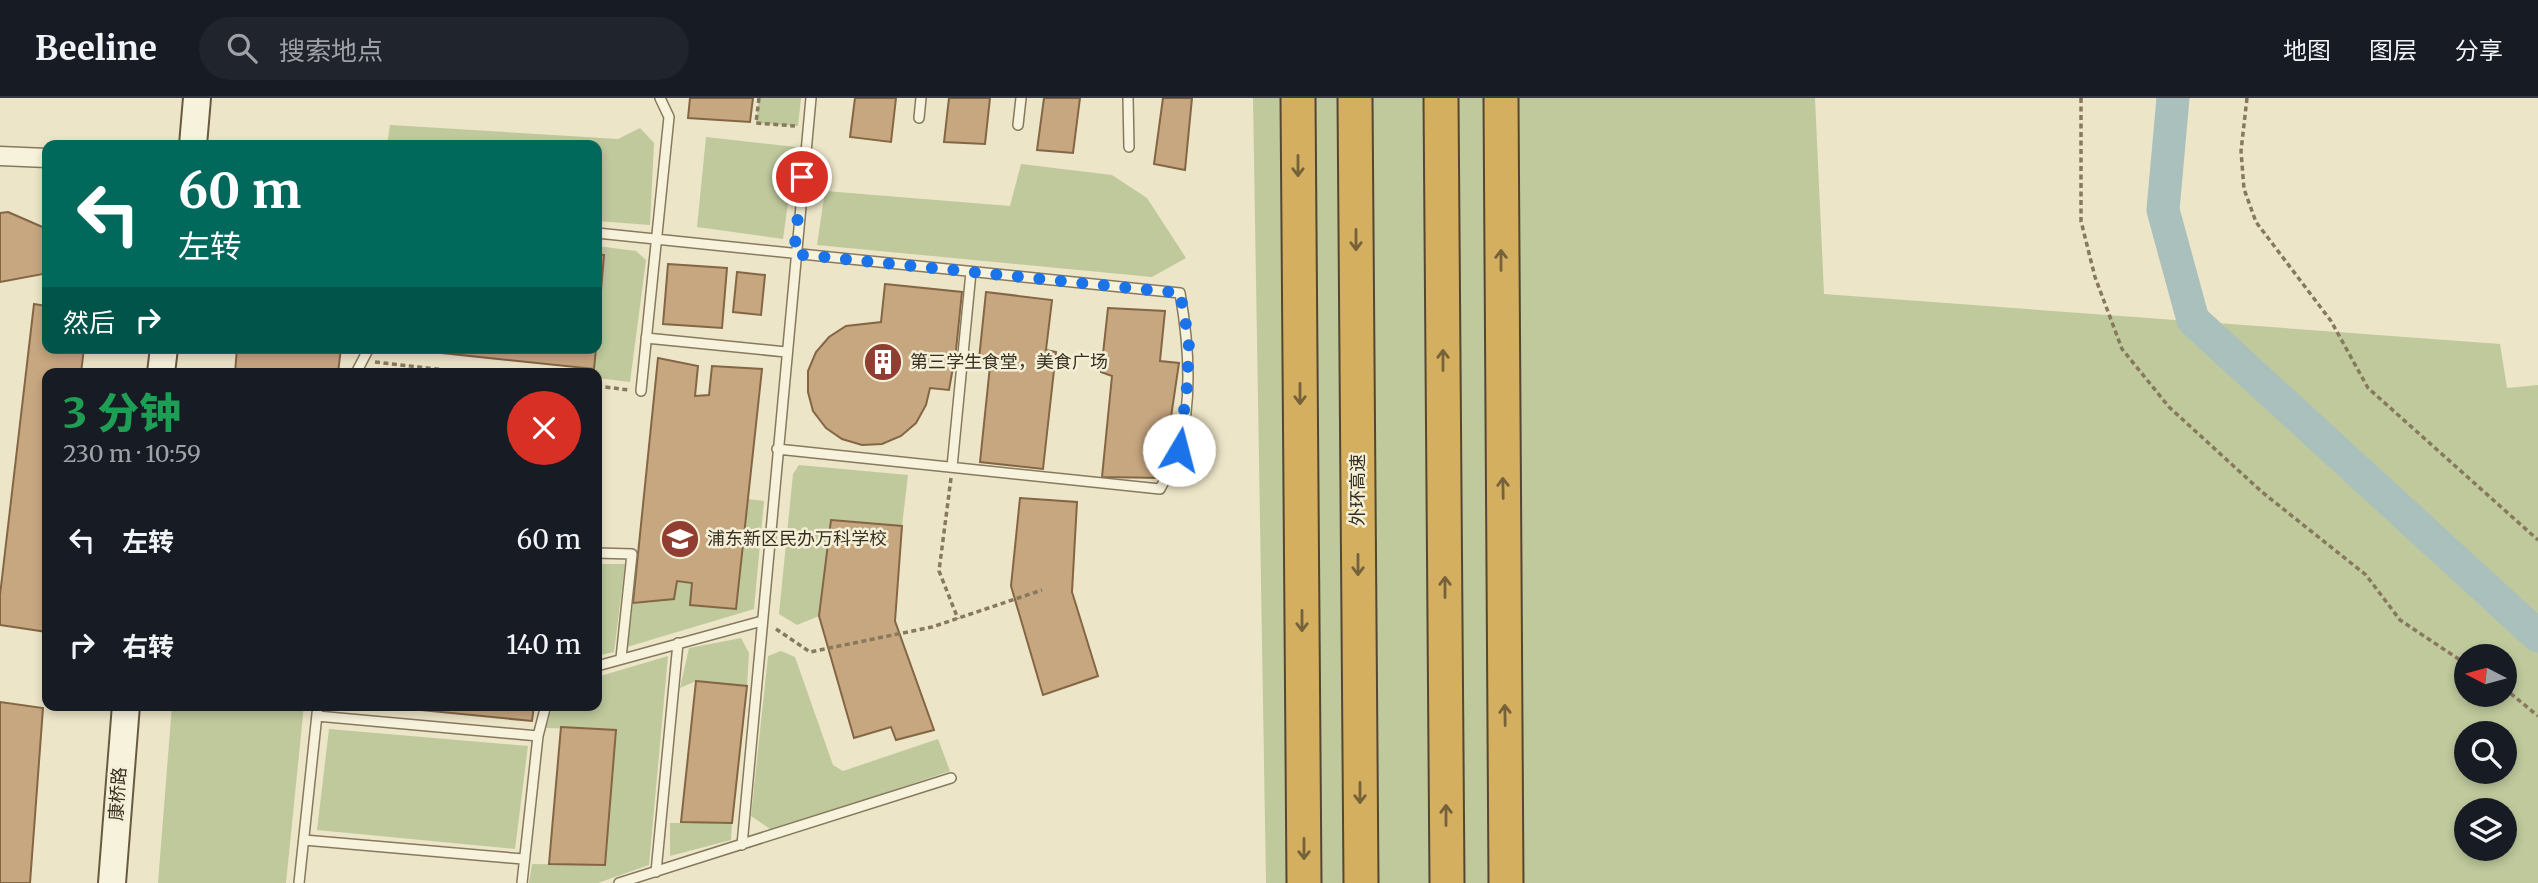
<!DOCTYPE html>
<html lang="zh">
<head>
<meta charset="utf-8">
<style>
  :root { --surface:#171b24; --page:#20242c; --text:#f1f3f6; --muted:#9ea1a6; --line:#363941 }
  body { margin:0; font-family:Merriweather,"Noto Sans SC",serif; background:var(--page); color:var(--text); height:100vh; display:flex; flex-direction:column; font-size:26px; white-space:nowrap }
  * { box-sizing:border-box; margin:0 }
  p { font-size:23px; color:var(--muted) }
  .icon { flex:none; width:38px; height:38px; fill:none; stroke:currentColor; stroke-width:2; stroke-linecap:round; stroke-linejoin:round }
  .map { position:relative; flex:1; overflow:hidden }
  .drawer { position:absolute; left:42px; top:270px; width:560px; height:343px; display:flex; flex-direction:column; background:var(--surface); border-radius:14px; box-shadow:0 4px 10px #0003 }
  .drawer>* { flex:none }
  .hud { position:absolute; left:42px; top:42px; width:560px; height:214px; border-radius:14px; box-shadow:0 4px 10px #0003; background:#00695c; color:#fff; overflow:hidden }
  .needle { width:46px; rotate:276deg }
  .tools { position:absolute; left:2454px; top:546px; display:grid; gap:14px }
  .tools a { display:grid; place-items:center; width:63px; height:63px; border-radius:50%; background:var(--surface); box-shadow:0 4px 10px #0003; font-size:35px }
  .pin { position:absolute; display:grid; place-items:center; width:60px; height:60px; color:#fff; margin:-30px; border:4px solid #fff; border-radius:50%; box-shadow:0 2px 7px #0007 }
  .me { position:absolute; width:77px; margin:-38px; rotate:8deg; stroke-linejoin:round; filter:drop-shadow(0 0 5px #0008) }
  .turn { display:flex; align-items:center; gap:24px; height:147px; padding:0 21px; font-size:32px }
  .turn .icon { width:91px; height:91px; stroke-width:2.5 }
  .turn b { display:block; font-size:49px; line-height:60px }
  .then { display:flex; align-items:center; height:66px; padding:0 21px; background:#0003; gap:14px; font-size:26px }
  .round { display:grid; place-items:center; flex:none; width:74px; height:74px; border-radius:37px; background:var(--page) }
  .head { display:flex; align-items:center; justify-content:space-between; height:119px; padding:0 21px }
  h1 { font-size:42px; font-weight:800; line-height:52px; color:#1e9e55 }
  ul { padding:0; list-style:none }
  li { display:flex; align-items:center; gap:21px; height:105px; padding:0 21px }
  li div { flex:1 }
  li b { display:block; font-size:26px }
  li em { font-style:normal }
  header { display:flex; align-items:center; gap:42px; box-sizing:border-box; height:98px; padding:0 35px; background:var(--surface); border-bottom:2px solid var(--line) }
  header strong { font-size:33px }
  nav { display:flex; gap:38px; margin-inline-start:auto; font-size:24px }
  .search { width:490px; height:63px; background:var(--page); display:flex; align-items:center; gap:18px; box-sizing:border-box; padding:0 24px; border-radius:38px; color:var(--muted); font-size:26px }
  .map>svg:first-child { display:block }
  .green { fill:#bfc99c; fill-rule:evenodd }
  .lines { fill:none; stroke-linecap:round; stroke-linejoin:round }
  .river { stroke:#a9c0bc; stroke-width:33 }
  .building { fill:#c7a780; stroke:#846645; stroke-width:2 }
  .lane-casing { stroke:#87795e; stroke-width:12 }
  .street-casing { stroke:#87795e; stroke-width:21 }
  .secondary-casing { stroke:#685a41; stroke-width:30 }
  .highway-casing { stroke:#554632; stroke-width:37 }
  .path { stroke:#87795e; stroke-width:3.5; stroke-dasharray:5 3.5; stroke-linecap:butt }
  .lane { stroke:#f7f2db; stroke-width:9 }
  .street { stroke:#f7f2db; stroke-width:18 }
  .secondary { stroke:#f7f2db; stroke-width:26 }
  .highway { stroke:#d4af5f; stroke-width:33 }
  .oneway { stroke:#76623a }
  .route { stroke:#1a73e8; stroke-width:12; stroke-dasharray:0 21.6 }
  .labels { text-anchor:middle; stroke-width:5; stroke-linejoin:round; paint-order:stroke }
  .poi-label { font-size:18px; fill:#382f21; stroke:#f4efd7; text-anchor:start }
  .street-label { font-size:18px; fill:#382f21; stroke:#f4efd7 }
</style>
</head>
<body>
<header>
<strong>Beeline</strong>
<div class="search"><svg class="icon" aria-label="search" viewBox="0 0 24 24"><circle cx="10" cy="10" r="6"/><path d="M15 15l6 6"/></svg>搜索地点</div>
<nav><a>地图</a><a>图层</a><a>分享</a></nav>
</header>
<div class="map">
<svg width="2538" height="785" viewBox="0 0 2538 785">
  <rect width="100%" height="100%" fill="#ece5c8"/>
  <path class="green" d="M759 0H801L798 28 756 25Z
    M1253 0H1815L1824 196 2500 246 2507 290 2538 287V785H1266ZM2466 558H2504V597H2466ZM2466 635H2504V674H2466ZM2466 712H2504V751H2466Z
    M390 27 618 41 640 30 654 45 650 127 597 123V47H387Z
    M706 39 796 49 783 141 697 129Z
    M1021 66 1112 77 1147 100 1186 160 1152 179 817 147 825 93 1010 108Z
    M597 148 636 153 646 162 630 284 597 280V275H593L604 157 597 156Z
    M799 367 908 377 902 428 831 422 819 518 797 527 779 516 793 376Z
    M748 401 764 403 754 511 627 549 633 505 674 501 677 483 692 485 690 507 735 510Z
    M597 466H625L614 554 597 558Z
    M741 540 749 555 747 588 696 583 680 590 689 550Z
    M781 553 795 559 833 667 843 673 938 641 950 673 773 733 751 718 768 558Z
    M668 558 649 767 598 785H529L532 766 605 767 616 632 546 630 553 607H597V579Z
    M172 607H304L286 785H158Z
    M329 631 528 648 515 751 317 732Z
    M670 725H732L731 742 670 758Z"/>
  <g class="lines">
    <path class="river" d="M2173 0 2163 112 2193 222 2538 538"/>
  </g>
  <path class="building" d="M690 0H753L750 24 688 20Z
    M855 0H896L891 44 850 39Z
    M949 0H990L985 46 944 44Z
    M1044 0H1080L1073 55 1037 52Z
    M1163 0H1192L1185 72 1154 66Z
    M8 114 47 131 43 176 0 184V115Z
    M597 156 604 157 597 240Z
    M668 166 727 170 722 230 663 226Z
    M737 174 765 177 761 217 733 214Z
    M885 186 962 194 956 252 949 292 930 290 926 307 916 325 901 338 882 346 862 347 842 341 826 330 813 313 808 294V273L816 254 829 239 846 228 881 224Z
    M986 194 1052 202 1046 252 1056 254 1043 371 980 364 990 268 979 261Z
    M34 206 47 208V250H84L81 275H47V534L0 527V497Z
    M1108 210 1165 213 1160 263 1179 265 1162 380 1102 379 1112 278 1101 274Z
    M237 250H341L338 275H235Z
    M423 250H596L594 271 423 253Z
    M658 260 698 268 695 298 709 297 712 268 762 271 736 511 690 507 692 485 677 483 674 501 633 505Z
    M1020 400 1077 404 1072 494 1098 578 1043 597 1011 488Z
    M831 422 902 428 895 523 934 632 896 642 891 629 854 640 819 518Z
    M696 583 747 588 732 725 681 724Z
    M0 604 43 610 30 785H0Z
    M370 607H534L532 623Z
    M561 629 616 632 605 767 549 766Z"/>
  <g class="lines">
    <g class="lane-casing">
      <path id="lane" d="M1128 0 1129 49
        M919 20 921 0
        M1018 27 1021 0
        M597 135 1180 195C1189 246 1193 301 1179 352 1175 365 1166 379 1160 391L777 351
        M646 240 786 254
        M356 275 369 250
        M641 293 669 19 660 0
        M952 369 971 174
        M597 455 632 456 621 560
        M597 568 762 523
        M317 618 538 638
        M304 742 523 761
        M742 747 811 0
        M656 774 678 545
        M299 785 318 607
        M522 785 538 638 546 607
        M619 785 951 680"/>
    </g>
    <g class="street-casing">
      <path id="street" d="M0 58 47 60"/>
    </g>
    <g class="secondary-casing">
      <path id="secondary" d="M193 47 197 0
        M161 275 164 250
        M112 785 126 607"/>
    </g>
    <g class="highway-casing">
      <path id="highway" d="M1298 0 1304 785
        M1355 0 1361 785
        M1441 0 1447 785
        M1501 0 1506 785"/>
    </g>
    <path class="path" d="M759 0 756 25 795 28
      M2081 0V123L2095 179 2122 251 2169 309 2262 394 2366 477 2400 522 2466 566
      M2247 0 2241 53 2244 91 2256 124 2331 223 2368 290 2538 442
      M375 264 471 275
      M597 288 629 292
      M951 380 939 473 958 521
      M776 531 810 554 932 529 1042 492
      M2504 590 2538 618"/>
    <use href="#lane" class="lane"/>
    <use href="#street" class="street"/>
    <use href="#secondary" class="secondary"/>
    <use href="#highway" class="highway"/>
  </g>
  <defs><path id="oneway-shaft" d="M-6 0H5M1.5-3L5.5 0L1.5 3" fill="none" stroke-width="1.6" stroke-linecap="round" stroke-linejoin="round" transform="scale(1.75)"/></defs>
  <g class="oneway">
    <use href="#oneway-shaft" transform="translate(1298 68) rotate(90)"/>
    <use href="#oneway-shaft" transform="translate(1356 142) rotate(90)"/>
    <use href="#oneway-shaft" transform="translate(1501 162) rotate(-90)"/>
    <use href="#oneway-shaft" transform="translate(1443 262) rotate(-90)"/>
    <use href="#oneway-shaft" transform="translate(1300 296) rotate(90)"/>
    <use href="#oneway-shaft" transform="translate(1503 390) rotate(-91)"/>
    <use href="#oneway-shaft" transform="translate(1358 467) rotate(90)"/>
    <use href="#oneway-shaft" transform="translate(1445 489) rotate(-90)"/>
    <use href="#oneway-shaft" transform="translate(1302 523) rotate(90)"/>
    <use href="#oneway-shaft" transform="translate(1505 617) rotate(-91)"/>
    <use href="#oneway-shaft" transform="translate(1360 695) rotate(90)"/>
    <use href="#oneway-shaft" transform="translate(1446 717) rotate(-90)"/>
    <use href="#oneway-shaft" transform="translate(1304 751) rotate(90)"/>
  </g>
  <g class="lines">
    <path class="route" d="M802 79 794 156 1180 195 1189 243 1187 289 1179 352"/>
  </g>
  <defs>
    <g id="building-disc" transform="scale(2.0125)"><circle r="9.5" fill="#923d32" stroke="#f4efd7"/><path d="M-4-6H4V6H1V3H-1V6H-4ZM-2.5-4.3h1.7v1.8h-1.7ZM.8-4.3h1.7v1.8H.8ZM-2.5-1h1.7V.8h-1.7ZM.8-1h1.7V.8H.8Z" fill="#fff"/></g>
    <g id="school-disc" transform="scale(2.0125)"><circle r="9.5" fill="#923d32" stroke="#f4efd7"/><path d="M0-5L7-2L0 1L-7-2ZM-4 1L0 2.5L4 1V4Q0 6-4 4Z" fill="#fff"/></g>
  </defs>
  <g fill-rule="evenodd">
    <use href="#building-disc" x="883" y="264"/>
    <use href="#school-disc" x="680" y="441"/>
  </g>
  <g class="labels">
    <g class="poi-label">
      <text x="910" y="270">第三学生食堂，美食广场</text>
      <text x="707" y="447">浦东新区民办万科学校</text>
    </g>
    <g class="street-label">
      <text transform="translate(1358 392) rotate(-90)" y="6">外环高速</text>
      <text transform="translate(118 696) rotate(-86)" y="6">康桥路</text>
    </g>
  </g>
</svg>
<div class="tools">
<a><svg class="needle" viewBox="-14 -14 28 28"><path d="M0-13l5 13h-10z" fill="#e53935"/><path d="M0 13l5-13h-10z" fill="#9ea1a6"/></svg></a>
<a><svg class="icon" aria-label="search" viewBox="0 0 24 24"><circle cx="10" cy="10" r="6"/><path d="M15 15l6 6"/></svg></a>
<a><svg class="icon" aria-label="layers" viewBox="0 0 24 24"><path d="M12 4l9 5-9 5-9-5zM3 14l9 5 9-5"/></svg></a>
</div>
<div class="pin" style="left:802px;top:79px;background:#d93025"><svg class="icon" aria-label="arrive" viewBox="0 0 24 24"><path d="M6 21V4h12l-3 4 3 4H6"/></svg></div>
<svg class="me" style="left:1179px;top:352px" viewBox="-20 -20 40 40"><circle r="19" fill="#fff"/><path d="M0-13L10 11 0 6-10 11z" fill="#1a73e8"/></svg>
<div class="hud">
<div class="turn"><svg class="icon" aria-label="left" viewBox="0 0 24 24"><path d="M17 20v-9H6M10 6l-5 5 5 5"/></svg><div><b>60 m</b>左转</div></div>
<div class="then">然后<svg class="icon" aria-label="right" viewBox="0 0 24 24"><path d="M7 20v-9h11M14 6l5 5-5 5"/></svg></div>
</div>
<section class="drawer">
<div class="head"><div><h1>3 分钟</h1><p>230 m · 10:59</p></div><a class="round" style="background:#d93025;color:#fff"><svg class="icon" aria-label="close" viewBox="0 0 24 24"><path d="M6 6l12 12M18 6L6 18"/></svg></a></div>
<ul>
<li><svg class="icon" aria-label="left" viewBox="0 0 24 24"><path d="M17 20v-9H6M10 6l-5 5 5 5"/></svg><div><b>左转</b></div><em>60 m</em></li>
<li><svg class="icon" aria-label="right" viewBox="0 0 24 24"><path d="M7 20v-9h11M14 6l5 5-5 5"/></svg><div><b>右转</b></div><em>140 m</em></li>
</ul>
</section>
</div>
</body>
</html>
